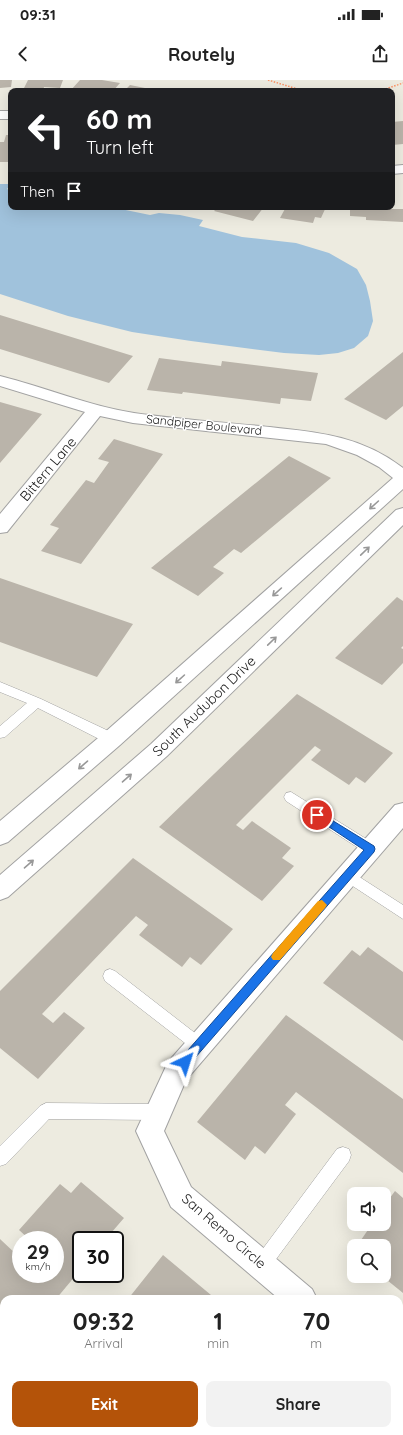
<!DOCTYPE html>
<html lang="en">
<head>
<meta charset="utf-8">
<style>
  :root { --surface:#fff; --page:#f2f2f2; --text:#222; --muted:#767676; --accent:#b45309 }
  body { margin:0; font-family:Quicksand,sans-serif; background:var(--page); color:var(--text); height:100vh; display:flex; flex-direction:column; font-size:15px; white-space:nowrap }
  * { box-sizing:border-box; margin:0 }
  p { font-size:13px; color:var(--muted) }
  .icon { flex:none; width:22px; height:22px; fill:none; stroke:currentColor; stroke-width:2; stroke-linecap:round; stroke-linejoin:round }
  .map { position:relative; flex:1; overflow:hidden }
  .details { position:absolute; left:0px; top:1215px; width:403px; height:140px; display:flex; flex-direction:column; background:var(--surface); border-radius:12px 12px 0 0; box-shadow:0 4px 16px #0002 }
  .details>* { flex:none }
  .top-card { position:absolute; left:8px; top:8px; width:387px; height:122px; border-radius:8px; box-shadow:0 4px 16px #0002; background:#202124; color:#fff; overflow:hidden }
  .fabs { position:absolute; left:347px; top:1107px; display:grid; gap:8px }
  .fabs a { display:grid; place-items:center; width:44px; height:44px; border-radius:8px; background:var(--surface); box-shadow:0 4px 16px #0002; font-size:20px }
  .speed { position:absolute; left:12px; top:1151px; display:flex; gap:8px; font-size:20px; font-weight:700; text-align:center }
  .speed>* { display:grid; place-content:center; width:52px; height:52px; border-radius:50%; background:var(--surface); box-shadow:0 4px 16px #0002; line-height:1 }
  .speed small { font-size:10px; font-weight:400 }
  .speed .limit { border:2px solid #111; border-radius:6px; background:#fff; color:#111 }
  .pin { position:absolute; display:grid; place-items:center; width:34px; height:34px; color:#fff; margin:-17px; border:2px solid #fff; border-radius:50%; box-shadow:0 1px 4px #0007 }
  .me { position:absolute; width:44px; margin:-22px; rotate:41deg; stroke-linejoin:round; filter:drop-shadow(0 0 3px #0008) }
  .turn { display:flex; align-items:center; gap:14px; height:84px; padding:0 12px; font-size:18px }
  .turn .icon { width:52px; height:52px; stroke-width:2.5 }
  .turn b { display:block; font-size:28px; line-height:34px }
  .then { display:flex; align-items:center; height:38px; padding:0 12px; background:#0003; gap:8px; font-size:15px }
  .eta { display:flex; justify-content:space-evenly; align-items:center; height:68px; text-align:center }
  .eta b { font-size:24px; font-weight:800; line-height:28px }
  .primary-button { display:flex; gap:8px; margin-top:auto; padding:8px 12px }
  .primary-button a { flex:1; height:46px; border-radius:8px; background:var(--accent); color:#fff; font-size:16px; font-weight:800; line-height:46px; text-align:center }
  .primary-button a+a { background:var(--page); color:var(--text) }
  .status { display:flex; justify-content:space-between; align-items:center; height:28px; padding:0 20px; background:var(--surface); direction:ltr }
  .status svg { height:11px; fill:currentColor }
  header { display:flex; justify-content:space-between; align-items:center; height:52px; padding:0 12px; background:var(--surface); font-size:18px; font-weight:800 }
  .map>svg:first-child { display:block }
  .water { fill:#a0c2dc }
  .building { fill:#bab4aa }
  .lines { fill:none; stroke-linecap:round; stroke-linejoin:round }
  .lane-casing { stroke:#a2a2a2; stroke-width:1 }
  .street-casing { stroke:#a2a2a2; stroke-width:2 }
  .path { stroke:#fb9264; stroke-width:1.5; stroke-dasharray:1.5 1.5; stroke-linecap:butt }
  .lane { fill:#fff; fill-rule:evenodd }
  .street { fill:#fff; fill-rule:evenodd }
  .oneway { stroke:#989898 }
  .route { fill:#1a73e8; stroke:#114b97 }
  .slow { fill:#f59e0b }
  .labels { text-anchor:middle; stroke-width:3; stroke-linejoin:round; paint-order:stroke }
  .far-street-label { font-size:12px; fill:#1b1b1b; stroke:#fff }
  .street-label { font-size:14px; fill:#1b1b1b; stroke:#fff }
</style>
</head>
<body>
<div class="status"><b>09:31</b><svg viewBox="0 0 49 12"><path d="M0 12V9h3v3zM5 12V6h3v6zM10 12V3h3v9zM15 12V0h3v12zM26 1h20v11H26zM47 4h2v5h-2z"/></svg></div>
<header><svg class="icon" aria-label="back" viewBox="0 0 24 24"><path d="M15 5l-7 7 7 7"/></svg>Routely<svg class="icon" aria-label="share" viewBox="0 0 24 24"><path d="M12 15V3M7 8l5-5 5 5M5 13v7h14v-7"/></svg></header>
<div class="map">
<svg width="403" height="1355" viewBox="0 0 403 1355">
  <rect width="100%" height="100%" fill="#edebe0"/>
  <path class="water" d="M0 104H11L7 109 11 111V127H111L150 135 159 133 180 135 203 140 199 146 242 157 296 163 329 173 357 189 366 205 370 221 373 241 368 256 354 268 338 273 319 275 284 273 191 261 132 252 68 236 0 214Z"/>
  <path class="building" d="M0 0H12L11 7 0 8Z
    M28 0H63L60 8 44 7 43 11 23 10Z
    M80 0H102L120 3 113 11H70Z
    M130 5 155 10V11H124Z
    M403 41V64L392 65V42Z
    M6 55H11V82H0V62H4Z
    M218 127H264L253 141 214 131Z
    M286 127H326L321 138 315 137 313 143 280 138Z
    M350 127H390V129H403V142L366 140V137L350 136Z
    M0 235 133 276 109 303 0 269Z
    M403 272V326L386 340 344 319Z
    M159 278 221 286 222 281 318 293 311 321 281 318 280 324 183 312 182 314 147 310Z
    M0 322 42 334 0 383Z
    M114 359 163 374 81 484 41 471 59 448 50 445 86 400 94 403 109 382 98 379Z
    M289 376 331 398 241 473 234 469 213 487 224 493 198 516 151 488Z
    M0 498 133 544 97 597 0 562Z
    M397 517 403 521V566L401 568 403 569V583L382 605 335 578Z
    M297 614 393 673 365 703 356 697 349 705 311 680 321 670 315 666 236 745 243 750 252 741 291 768 282 778 294 786 262 821 159 747Z
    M133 778 233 849 201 885 190 877 182 887 139 855 148 845 136 836 42 934 53 943 64 932 85 948 38 999 0 968V911Z
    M368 867 403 892V961L323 903 352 870 360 876Z
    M286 935 403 1019V1093L296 1012 285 1025 296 1034 265 1074 255 1066 245 1080 197 1042Z
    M81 1102 124 1138 105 1160H81V1189L56 1219H4V1263L0 1259V1159L17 1175 21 1170V1194H55V1160H30L19 1150 60 1104 71 1113Z
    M395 1111 403 1118V1213L382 1196H384V1166H369L361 1160 372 1144H384V1126Z
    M163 1175 211 1215 208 1219H128Z
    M93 1351H204L208 1355H97Z
    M308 1351H362L367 1355H305Z"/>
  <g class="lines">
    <g class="lane-casing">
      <path id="lane" d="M0 602 41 619 117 655 118 659 117 663 112 664 107 663 38 628 5 657 0 658V646L27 623 0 612Z
        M291 712 376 765 378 769 376 773 371 775 366 773 286 721 284 717 286 713Z
        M347 789 403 825V839L342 799 340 795 342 791Z
        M110 889 115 891 204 960 207 965 204 970 199 972 194 970 105 901 103 896 105 891Z
        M46 1023 159 1024 165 1027 167 1032 165 1037 159 1040 49 1039 6 1084 0 1086V1066L40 1026Z
        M343 1067 349 1069 351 1075 349 1081 268 1190 262 1193 256 1190 253 1184 256 1178 337 1069Z"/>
    </g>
    <g class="street-casing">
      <path id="street" d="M0 31H11V39H0Z
        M403 85V93L392 94V86Z
        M0 296C45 307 88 326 134 333 176 339 218 342 260 346 314 352 359 354 403 388V409L120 665 8 762 0 765V741L104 653 393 398 379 387 357 375 326 364 133 343 100 336 7 452 0 453V434L85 332 0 306Z
        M403 428V445L167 676 8 817 0 820V795L151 664 396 430Z
        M403 723V748L186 1000 164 1051 191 1107 312 1209 317 1219H279L171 1127 136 1051 168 982 395 725Z
        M399 1285 403 1286V1319L399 1318Z"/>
    </g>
    <path class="path" d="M268 0 304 11
      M380 11 403 3"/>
    <use href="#lane" class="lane"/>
    <use href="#street" class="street"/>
  </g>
  <defs><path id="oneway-shaft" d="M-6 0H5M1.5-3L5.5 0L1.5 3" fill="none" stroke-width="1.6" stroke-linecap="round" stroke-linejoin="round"/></defs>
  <g class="oneway">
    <use href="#oneway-shaft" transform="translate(374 425) rotate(138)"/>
    <use href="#oneway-shaft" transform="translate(365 471) rotate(-44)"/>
    <use href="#oneway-shaft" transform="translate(277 512) rotate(138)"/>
    <use href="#oneway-shaft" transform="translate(272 561) rotate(-44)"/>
    <use href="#oneway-shaft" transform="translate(180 599) rotate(138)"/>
    <use href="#oneway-shaft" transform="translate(83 685) rotate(139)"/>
    <use href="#oneway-shaft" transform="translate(127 698) rotate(-41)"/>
    <use href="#oneway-shaft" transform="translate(29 784) rotate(-41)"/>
  </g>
  <path class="route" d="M317 731 374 766 375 769 374 772 188 986 185 987 181 986 179 982 181 978 364 770 314 737 313 735Z"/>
  <path class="slow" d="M322 820 327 825 325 828 280 880H273L271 877 273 873 318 821Z"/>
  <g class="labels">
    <g class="far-street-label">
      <text transform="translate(204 345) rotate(6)" y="4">Sandpiper Boulevard</text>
    </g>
    <g class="street-label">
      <text transform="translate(48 389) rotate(-50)" y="5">Bittern Lane</text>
      <text transform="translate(204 626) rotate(-44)" y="5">South Audubon Drive</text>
      <text transform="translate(224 1151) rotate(41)" y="5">San Remo Circle</text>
    </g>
  </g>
</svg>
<div class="fabs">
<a><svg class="icon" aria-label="sound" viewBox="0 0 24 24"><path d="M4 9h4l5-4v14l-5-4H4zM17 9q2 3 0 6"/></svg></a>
<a><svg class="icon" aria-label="search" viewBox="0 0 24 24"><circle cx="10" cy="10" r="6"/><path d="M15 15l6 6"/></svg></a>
</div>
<div class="speed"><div>29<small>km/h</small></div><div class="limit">30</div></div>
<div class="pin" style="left:317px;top:735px;background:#d93025"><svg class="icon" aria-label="arrive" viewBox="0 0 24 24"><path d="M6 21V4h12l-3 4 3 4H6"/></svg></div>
<svg class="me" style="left:185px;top:982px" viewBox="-20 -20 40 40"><path d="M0-17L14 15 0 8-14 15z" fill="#1a73e8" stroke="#fff" stroke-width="4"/></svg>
<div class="top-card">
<div class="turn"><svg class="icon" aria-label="left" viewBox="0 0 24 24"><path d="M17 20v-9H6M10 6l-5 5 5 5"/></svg><div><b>60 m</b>Turn left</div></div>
<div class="then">Then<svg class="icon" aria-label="arrive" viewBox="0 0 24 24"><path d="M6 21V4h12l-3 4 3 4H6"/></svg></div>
</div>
<section class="details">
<div class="eta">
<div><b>09:32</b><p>Arrival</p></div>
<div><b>1</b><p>min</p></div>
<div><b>70</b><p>m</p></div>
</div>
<div class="primary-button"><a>Exit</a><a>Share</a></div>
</section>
</div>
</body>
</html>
